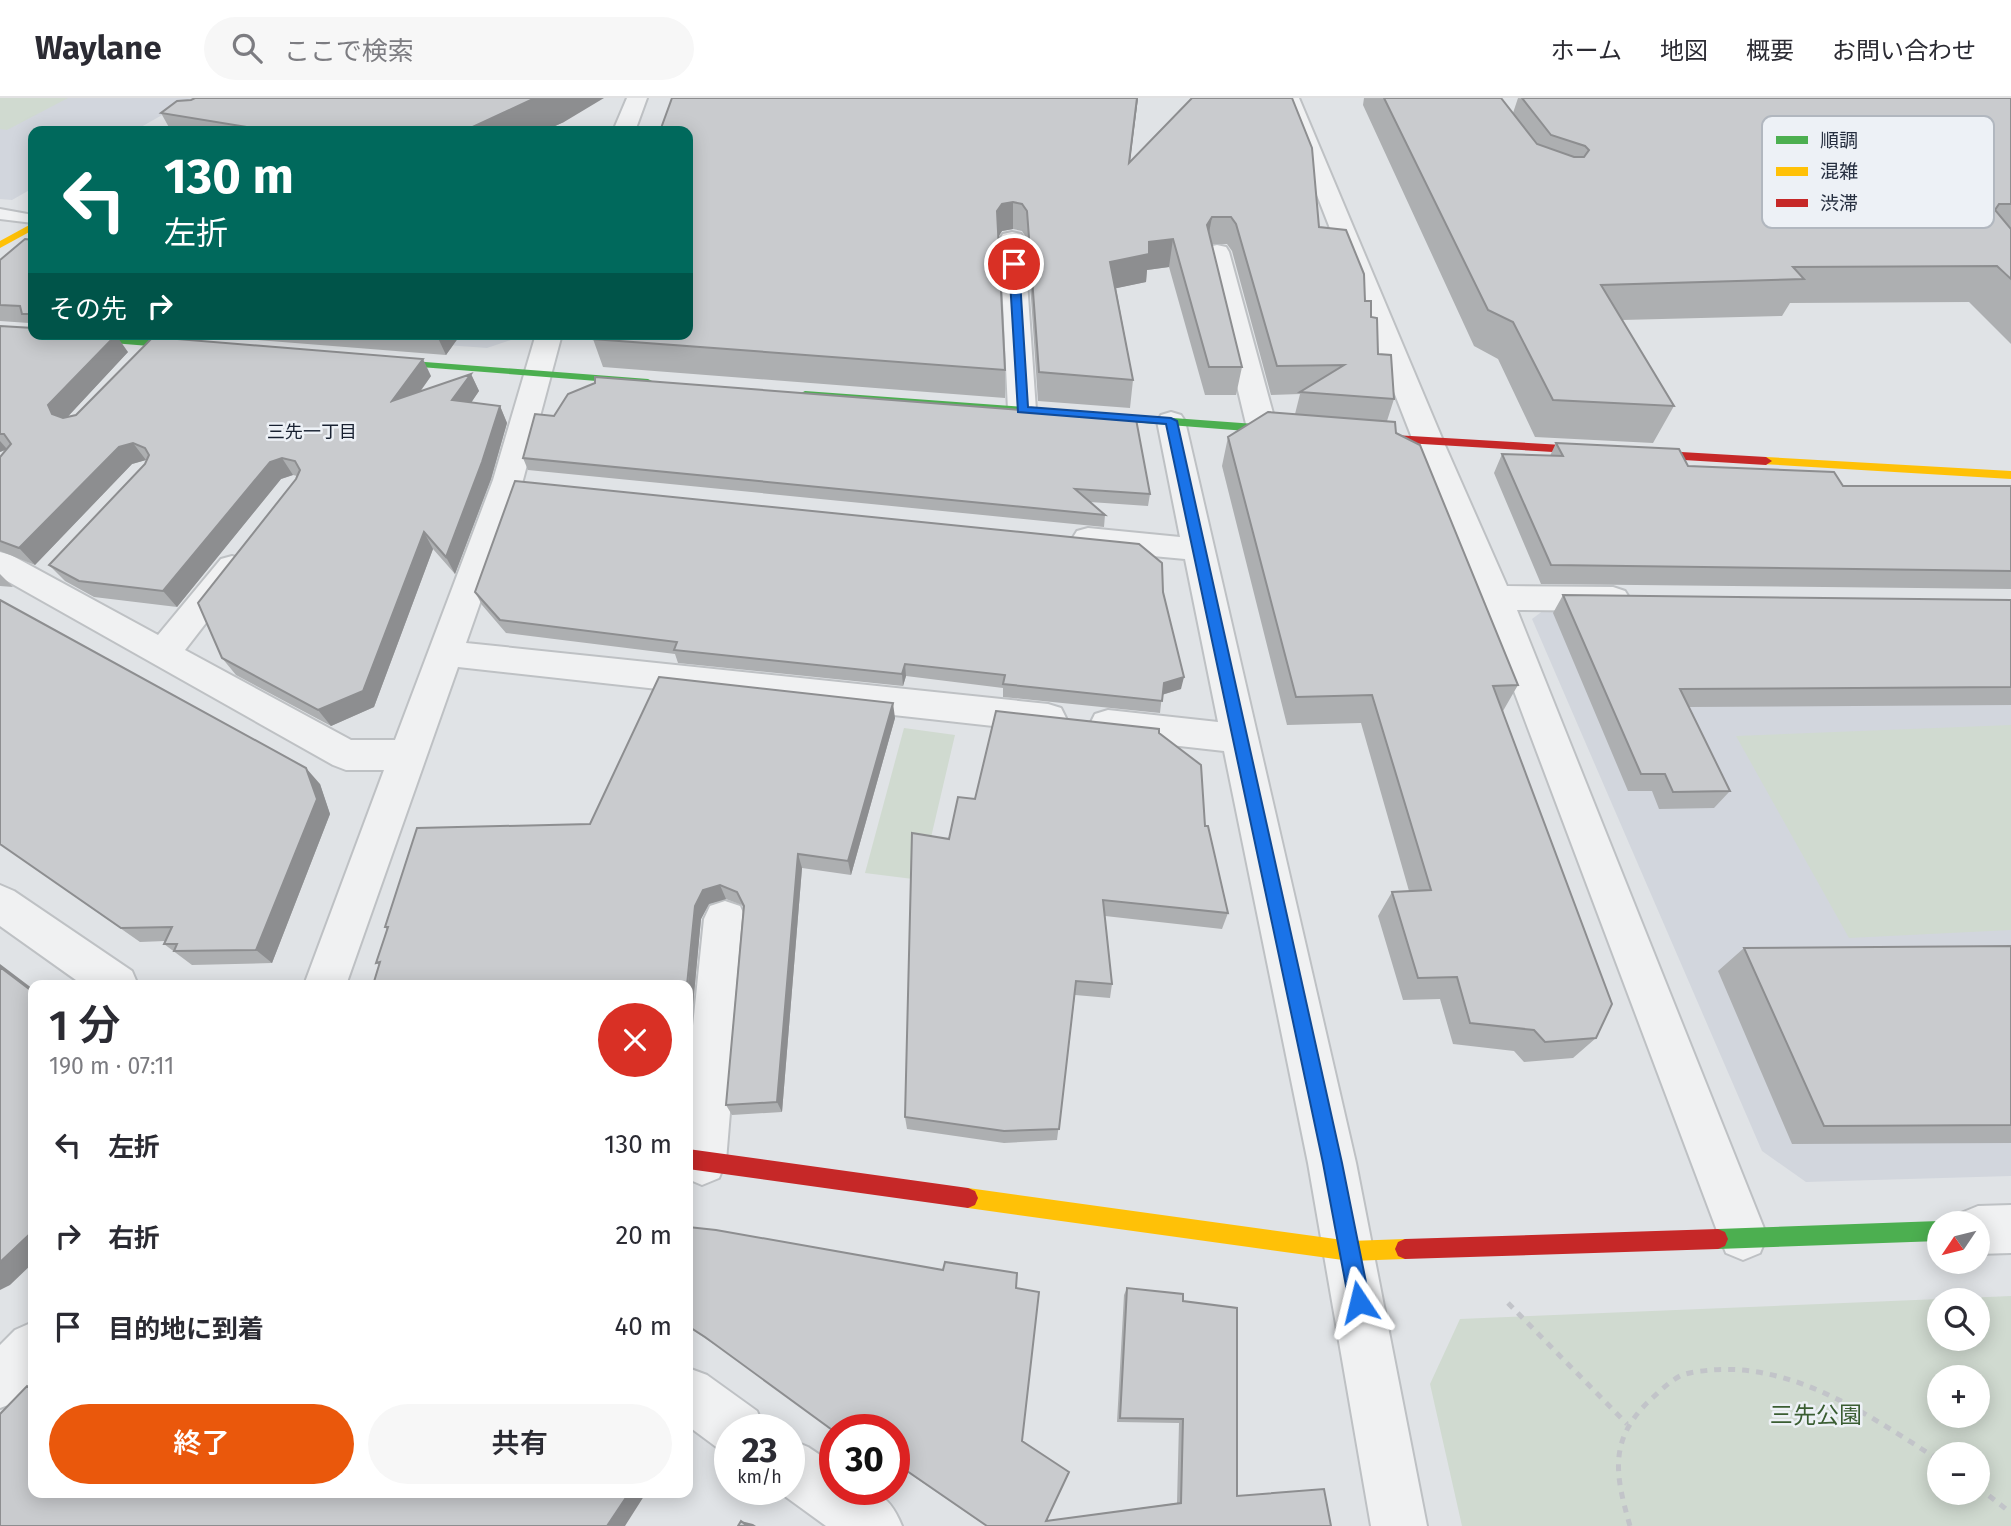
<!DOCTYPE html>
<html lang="ja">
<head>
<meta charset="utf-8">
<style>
  :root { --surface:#fff; --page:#f7f7f7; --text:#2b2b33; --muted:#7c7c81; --line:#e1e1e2; --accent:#ea580c }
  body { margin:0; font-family:"Fira Sans","Noto Sans JP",sans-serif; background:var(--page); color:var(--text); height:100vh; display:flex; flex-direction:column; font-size:26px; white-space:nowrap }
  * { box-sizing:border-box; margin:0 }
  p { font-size:23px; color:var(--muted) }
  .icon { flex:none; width:38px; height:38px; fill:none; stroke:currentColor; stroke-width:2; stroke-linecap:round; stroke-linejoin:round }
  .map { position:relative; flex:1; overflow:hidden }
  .sheet { position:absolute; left:28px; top:882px; width:665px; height:518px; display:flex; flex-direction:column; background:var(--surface); border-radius:14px; box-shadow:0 4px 18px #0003 }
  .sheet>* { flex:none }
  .guide { position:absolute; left:28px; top:28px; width:665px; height:214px; border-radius:14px; box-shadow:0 4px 18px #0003; background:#00695c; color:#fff; overflow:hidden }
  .needle { width:46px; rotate:235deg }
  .controls { position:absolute; left:1927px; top:1113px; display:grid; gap:14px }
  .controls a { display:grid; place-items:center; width:63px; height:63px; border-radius:50%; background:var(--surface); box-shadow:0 4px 18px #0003; font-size:35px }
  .speed { position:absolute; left:714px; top:1316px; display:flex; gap:14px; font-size:35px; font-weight:700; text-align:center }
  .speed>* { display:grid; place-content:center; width:91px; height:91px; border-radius:50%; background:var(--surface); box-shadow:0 4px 18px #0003; line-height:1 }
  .speed small { font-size:18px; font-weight:400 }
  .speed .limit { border:10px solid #d22; background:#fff; color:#111 }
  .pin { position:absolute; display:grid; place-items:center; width:60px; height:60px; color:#fff; margin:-30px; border:4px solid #fff; border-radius:50%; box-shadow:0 2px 7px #0007 }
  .me { position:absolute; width:77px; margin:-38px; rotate:350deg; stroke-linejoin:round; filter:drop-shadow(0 0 5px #0008) }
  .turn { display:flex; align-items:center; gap:24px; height:147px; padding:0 21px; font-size:32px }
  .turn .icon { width:91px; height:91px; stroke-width:2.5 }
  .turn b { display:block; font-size:49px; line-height:60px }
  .then { display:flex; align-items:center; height:66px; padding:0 21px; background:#0003; gap:14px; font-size:26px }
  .round { display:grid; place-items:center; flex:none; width:74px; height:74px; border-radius:37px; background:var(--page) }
  .summary { display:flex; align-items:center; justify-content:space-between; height:119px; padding:0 21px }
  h1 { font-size:42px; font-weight:600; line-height:52px }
  .cta { display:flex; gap:14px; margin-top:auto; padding:14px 21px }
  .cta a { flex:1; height:80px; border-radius:42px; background:var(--accent); color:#fff; font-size:28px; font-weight:600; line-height:80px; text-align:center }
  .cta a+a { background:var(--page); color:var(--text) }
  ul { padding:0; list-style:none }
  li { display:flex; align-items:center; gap:21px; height:91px; padding:0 21px }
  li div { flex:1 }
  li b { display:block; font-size:26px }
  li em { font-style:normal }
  header { display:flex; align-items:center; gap:42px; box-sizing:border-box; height:98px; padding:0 35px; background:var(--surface); border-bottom:2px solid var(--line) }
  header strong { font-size:33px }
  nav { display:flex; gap:38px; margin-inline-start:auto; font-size:24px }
  .search { width:490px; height:63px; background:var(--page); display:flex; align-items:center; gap:18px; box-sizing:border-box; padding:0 24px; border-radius:38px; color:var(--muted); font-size:26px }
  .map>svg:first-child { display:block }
  .built { fill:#d2d6dd }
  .green { fill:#d0dad0; fill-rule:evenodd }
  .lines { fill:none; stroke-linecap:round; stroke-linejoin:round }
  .lane-casing { stroke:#bec1c4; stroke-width:4 }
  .street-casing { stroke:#bec1c4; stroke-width:4 }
  .path { stroke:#c2c4c9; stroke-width:5; stroke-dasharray:7 7; stroke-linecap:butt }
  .lane { fill:#f0f1f2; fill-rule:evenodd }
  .street { fill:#f0f1f2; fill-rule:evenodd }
  .fast { fill:#4caf50; fill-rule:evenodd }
  .slow { fill:#ffc107; fill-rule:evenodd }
  .jam { fill:#c62828; fill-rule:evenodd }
  .wall { fill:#adafb1 }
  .shaded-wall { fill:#8d8e90 }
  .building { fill:#c9cbce; stroke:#8d8e90; stroke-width:2 }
  .route { fill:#1a73e8; stroke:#114b97; stroke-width:2 }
  .labels { text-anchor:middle; stroke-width:5; stroke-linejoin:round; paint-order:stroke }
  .far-neighbourhood-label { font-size:18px; fill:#182131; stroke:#edf1f6 }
  .near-park-label { font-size:23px; fill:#3a5d32; stroke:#edf1f6 }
  .key { fill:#edf1f6; stroke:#b1b7bf; stroke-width:2 }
  .key-label { font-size:19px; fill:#262f40 }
</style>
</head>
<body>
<header>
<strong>Waylane</strong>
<div class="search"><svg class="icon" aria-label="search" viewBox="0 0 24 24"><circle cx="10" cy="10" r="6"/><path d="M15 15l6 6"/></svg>ここで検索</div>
<nav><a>ホーム</a><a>地図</a><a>概要</a><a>お問い合わせ</a></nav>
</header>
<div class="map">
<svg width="2011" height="1428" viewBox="0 0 2011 1428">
  <rect width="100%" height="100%" fill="#e0e3e6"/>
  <path class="built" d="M0 0H192L134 33H33V90L12 102 0 101Z
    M297 236H514L511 242 487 250Z
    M1544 512 2011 517V1078L1806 1084 1762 1053 1532 521Z"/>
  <path class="green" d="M0 0H68L7 32 0 31Z
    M2011 627V832L1849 840 1736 638Z
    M904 630 955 637 921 782 865 775Z
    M2011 1198V1428H1462L1430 1286 1460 1221ZM1978 1202V1241H1939V1202ZM1978 1279V1318H1939V1279ZM1939 1356H1978V1395H1939Z"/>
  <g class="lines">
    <g class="lane-casing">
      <path id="lane" d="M0 111 33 117V125L0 121Z"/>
    </g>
    <g class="street-casing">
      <path id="street" d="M627 0H647L635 33H613Z
        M1279 0H1299L1444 345 1507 488 1613 489 1625 493 1630 501 1625 509 1613 513 1517 512 1767 1138 1760 1155 1743 1162 1726 1155 1719 1138 1479 500 1414 345Z
        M1012 134 1021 136 1024 141 1036 312 1032 318 1022 321 1012 318 1008 312 1000 141 1003 136Z
        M1217 147 1226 149 1229 154 1277 330 1272 336 1262 339 1252 336 1247 330 1205 154 1208 149Z
        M536 236H562L523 382 466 545 1048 606 1061 610 1066 620 1061 630 1048 634 458 569 346 887H304L384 672H346L333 667 0 479V454L11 457 158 537 221 461 232 458 243 461 248 469 243 477 185 552 351 642H395L493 382Z
        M1171 314 1181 317 1185 323 1356 1065 1427 1428H1371L1308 1065 1224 653 1108 640 1095 636 1090 626 1095 616 1108 612 1218 624 1185 461 1088 452 1077 449 1072 441 1077 433 1088 430 1180 439 1157 323 1161 317Z
        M0 787 14 793 132 873 138 887H83L0 828Z
        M725 803 740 808 746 821 726 1063 719 1080 702 1087 688 1081V976L704 821 710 808Z
        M2011 1107V1155L1978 1156V1125H1956L1961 1115 1978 1108Z
        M33 1224V1287L19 1303 0 1310V1247L15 1232Z
        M688 1270 707 1277 757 1313 765 1332H730V1355L719 1351 688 1328Z
        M789 1341 808 1349 835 1367V1391C871 1391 887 1391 902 1428H826L775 1391H789Z"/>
    </g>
    <path class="path" d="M1508 1205 1627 1326
      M1978 1389 2011 1415
      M1630 1428C1616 1379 1608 1344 1647 1305 1657 1296 1667 1285 1680 1278 1689 1274 1701 1273 1711 1272 1796 1265 1871 1319 1939 1362"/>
    <use href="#lane" class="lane"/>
    <use href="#street" class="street"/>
    <path class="fast" d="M34 236H82L198 246 204 249 198 252 39 239Z
      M373 260 648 281 654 284 648 287 369 265 367 263Z
      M805 293 1297 329 1303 333 1297 337 801 298 799 296Z
      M1939 1123 1944 1125H1939V1143L1718 1151 1711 1148 1708 1141 1711 1134 1718 1131Z"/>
    <path class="slow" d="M33 125V132L0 150V143Z
      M1766 359 2011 373V381L1762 366 1760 363Z
      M968 1090 1350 1143 1405 1141 1412 1144 1415 1151 1412 1158 1405 1161 1350 1163 968 1110 961 1107 958 1100 961 1093Z"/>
    <path class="jam" d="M1360 335 1766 359 1772 363 1766 367 1356 342 1354 339Z
      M688 1051 968 1090 975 1093 978 1100 975 1107 968 1110 688 1071Z
      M1718 1131 1725 1134 1728 1141 1725 1148 1718 1151 1405 1161 1398 1158 1395 1151 1398 1144 1405 1141Z"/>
  </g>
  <path class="wall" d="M672 0H1138L1130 64 1319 129 1365 203 1371 219 1378 256 1394 301 1387 323 1396 335 1518 587 1503 613 1596 940 1573 960 1524 964 1514 953 1453 946 1440 901 1403 902 1378 818 1392 794 1409 793 1361 625 1287 627 1222 368 1228 339 1295 316 1300 296 1271 297 1232 153 1227 146H1211L1242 269 1236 297H1205L1169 169 1147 172 1146 184 1116 190 1133 282 1130 310 1038 303 1027 141 1022 133 1013 131 1002 133 998 139 1005 272V300L603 269 593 241Z
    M1364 0H1501L1513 15 1518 0H2011V246L1969 204 1790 205 1782 218 1622 222 1674 308 1653 345 1535 339 1498 261 1474 248 1363 7Z
    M161 15 564 24 544 33H171Z
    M33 142V236L128 254 67 319 431 278 420 294 471 276 479 293 471 304 500 308 507 325 491 381 455 476 433 451 374 609 331 628 236 577 222 560 297 378 293 377 281 381 177 509 94 499 65 483 49 467 145 366 147 363 146 362 132 366 35 467 0 453V359L6 352 0 354V228L33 230 29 225 0 223V162Z
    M182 236H461L446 257Z
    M1556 345 1688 368 1843 388H2011V491L1541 486 1494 375 1502 356 1550 358Z
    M523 360 1150 396 1148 408 1090 404 1105 417 1104 429 528 372Z
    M0 476 13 489 0 488Z
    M475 494H1163L1181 591 1162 597 1160 615 1003 599V590L906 578 903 588 678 565 675 556 506 535 482 507Z
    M1563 497 2011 502V607L1689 609 1730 693 1714 710 1659 711 1652 693H1628L1553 515Z
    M895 620 851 777 802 770 782 1014 732 1017 726 1007 743 809 742 807 726 801 709 806 701 821 688 961V887L379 867 376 865 387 832 385 829 590 726Z
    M1159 635 1205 728 1228 815 1222 831 1105 818 1112 886 1110 900 1075 897 1057 1042 1004 1045 907 1031 905 1019 949 741 975 701Z
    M320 686 330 716 272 865 192 867 164 846 165 843 140 844 0 746Z
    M2011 848V1045L1792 1046 1718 873 1744 850Z
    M688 1129 1016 1190 1022 1343 1046 1423 1177 1405 1179 1325 1117 1324 1124 1197 1127 1190 1183 1203 1237 1398 1331 1428H986L894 1365V1332L712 1245 688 1229Z"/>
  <path class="shaded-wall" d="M535 0H604L564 24 544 33H464Z
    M1137 0H1138L1126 92 1129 65Z
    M1013 104V131L1002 133 997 141V113L1002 106Z
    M1212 119 1207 146V127Z
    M1173 141 1169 169 1147 172 1146 184 1108 192 1110 164 1149 144Z
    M441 236H461L446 257 438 240Z
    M116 237 128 254 62 325 52 316 48 307Z
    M423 261 431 278 401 320 392 303Z
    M471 276 479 293 461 320 452 302Z
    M500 308 507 325 491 381 455 476 446 459Z
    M0 343 7 351 0 354Z
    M133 345 146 362 132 366 35 467 19 450 119 349Z
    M282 360 293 377 281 381 177 509 163 493 270 364Z
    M424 434 433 451 374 609 331 628 318 612Z
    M905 566 906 578 903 588 902 576Z
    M1184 579 1181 591 1161 597 1164 585Z
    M893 605 895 620 851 777 848 763Z
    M306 670 320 686 330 716 272 865 256 852Z
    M798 756 802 770 782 1014 777 1004Z
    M720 787 726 801 709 806 701 821 688 961V887L695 808 703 792Z
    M0 866 33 891V894L0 869Z
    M33 1133V1165L10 1187 0 1192V1164Z
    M629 1395H646L625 1428H607Z
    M741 1423 753 1426 756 1428H747Z"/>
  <path class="building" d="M195 0H535L464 33H271L161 15 177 3 191 2Z
    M672 0H1137L1129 65 1192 0H1292L1312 50 1319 129 1346 132 1364 176 1365 203H1371V219L1377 220 1378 256 1391 257 1394 301 1300 294 1344 267 1277 268 1236 126 1231 119H1212L1207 127 1242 269H1209L1173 141 1149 144V156L1110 164 1133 282 1039 274 1027 113 1022 106 1013 104 1002 106 997 113 1005 272 593 241 594 236H688V33H660Z
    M1384 0H1501L1537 46 1574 59H1584L1589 52 1585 48 1551 37 1522 0H2011V106H1999L1995 112 2011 131V181L1997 168 1793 169 1804 181 1601 187 1674 308 1553 302 1513 224 1488 212Z
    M25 141 33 142V216H22L20 208 0 207V162Z
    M0 228 33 230V236L116 237 48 307 52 316 63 320 76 317 153 239 423 261 392 303 471 276 452 302 500 308 482 364 446 459 424 434 363 593 318 612 222 560 198 505 296 381 300 372 295 363 282 360 270 364 163 493 79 483 49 467 145 366 149 357 145 350 133 345 119 349 19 450 0 443V359L11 346 4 336H0Z
    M393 236H441L438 240Z
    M595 279 1136 321 1150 396 1075 391 1105 417 523 360 535 316 554 318 568 296 595 285Z
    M1268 314 1395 324 1396 335 1420 347 1518 587 1493 588 1612 906 1596 940 1545 944 1534 932 1470 925 1457 879 1418 880 1392 794 1431 792 1372 597 1296 599 1228 339Z
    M1556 345 1679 351 1688 368 1834 374 1843 388H2011V473L1551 467 1502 356 1563 358Z
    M515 383 1139 446 1162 465 1163 494 1184 579 1164 585 1162 603 1003 586 1005 577 905 566 902 576 674 552 677 544 500 522 475 494Z
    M1563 497 2011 502V589L1680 591 1730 693 1673 694 1665 676H1641Z
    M0 502 306 670 317 701 256 852 174 853 177 846H164L172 829 121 830 0 746Z
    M659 579 893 605 848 763 798 756 777 1004 726 1007 744 808 737 794 720 787 703 792 695 808 687 887H373L380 864 376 865 388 829H385L417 730 590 726Z
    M996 613 1159 631V635L1201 667 1205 728H1208L1228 815 1103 802 1112 886 1076 883 1059 1031 1004 1033 905 1019 912 735 949 741 958 699 975 701Z
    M2011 848V1027L1824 1028 1744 850Z
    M0 869 33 894V1133L0 1164Z
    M688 1129 716 1132 943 1172 945 1164 1017 1175 1016 1190 1039 1194 1022 1343 1069 1374 1046 1423 1181 1405 1183 1321 1120 1320 1127 1190 1183 1196V1203L1237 1210V1398L1324 1391 1331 1428H987L894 1364V1332H835V1334L705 1239 688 1228Z
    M27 1288 33 1293V1395H629L607 1428H0V1316Z
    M741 1423 747 1428H738Z"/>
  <path class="route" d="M1014 163 1019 166 1028 309 1171 320 1177 323 1342 1065 1370 1204 1367 1212 1359 1215 1352 1212 1349 1204 1323 1065 1166 326 1018 314 1009 166Z"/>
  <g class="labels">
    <g class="far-neighbourhood-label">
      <text x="312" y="340">三先一丁目</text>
    </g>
    <g class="near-park-label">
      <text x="1816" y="1325">三先公園</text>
    </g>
  </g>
  <rect x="1762" y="18" width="232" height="112" rx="10" class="key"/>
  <rect x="1776" y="38" width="32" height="8" fill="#4caf50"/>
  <rect x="1776" y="69" width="32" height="9" fill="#ffc107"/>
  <rect x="1776" y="101" width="32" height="8" fill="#c62828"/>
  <g class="key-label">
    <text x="1820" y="49">順調</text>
    <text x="1820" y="80">混雑</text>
    <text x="1820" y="112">渋滞</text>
  </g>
</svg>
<div class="controls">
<a><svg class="needle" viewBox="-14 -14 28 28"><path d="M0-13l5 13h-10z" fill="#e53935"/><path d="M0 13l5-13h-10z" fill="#7c7c81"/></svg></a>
<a><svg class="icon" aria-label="search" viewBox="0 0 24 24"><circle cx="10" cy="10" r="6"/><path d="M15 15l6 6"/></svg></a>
<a>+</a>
<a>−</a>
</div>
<div class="speed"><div>23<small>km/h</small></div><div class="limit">30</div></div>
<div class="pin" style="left:1014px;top:166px;background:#d93025"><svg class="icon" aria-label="arrive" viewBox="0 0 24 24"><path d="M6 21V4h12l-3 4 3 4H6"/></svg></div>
<svg class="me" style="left:1359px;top:1204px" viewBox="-20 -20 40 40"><path d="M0-17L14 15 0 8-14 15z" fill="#1a73e8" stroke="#fff" stroke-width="4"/></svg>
<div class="guide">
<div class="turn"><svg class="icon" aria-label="left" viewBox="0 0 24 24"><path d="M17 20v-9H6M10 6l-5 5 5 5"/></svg><div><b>130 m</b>左折</div></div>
<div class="then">その先<svg class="icon" aria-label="right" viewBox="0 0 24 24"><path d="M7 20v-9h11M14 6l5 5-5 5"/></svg></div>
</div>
<section class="sheet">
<div class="summary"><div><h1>1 分</h1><p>190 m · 07:11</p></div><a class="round" style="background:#d93025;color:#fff"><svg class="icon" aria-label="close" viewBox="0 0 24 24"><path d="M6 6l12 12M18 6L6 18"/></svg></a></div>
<ul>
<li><svg class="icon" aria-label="left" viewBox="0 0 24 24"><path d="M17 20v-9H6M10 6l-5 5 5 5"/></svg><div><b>左折</b></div><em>130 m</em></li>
<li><svg class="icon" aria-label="right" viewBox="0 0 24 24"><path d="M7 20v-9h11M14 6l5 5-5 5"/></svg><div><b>右折</b></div><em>20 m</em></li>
<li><svg class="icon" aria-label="arrive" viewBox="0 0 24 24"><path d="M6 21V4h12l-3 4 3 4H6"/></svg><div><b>目的地に到着</b></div><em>40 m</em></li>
</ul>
<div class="cta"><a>終了</a><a>共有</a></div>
</section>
</div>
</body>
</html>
